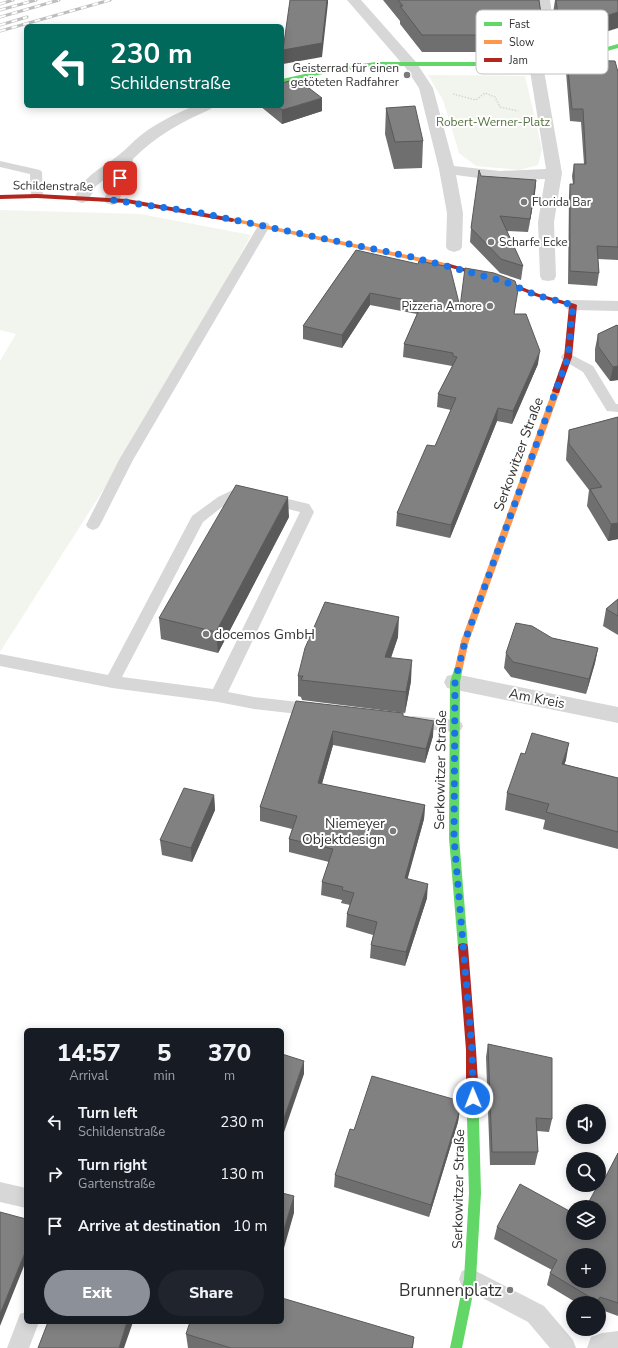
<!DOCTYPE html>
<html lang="en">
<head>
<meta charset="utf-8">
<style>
  :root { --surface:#171b24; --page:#20242c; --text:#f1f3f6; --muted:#9ea1a6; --accent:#8c9099 }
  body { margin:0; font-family:"Nunito Sans",sans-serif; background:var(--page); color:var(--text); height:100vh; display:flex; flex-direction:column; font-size:15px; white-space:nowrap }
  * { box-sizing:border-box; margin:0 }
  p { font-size:13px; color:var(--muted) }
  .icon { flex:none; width:22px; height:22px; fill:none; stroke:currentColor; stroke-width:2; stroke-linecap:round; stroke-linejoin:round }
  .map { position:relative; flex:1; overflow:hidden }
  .panel { position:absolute; left:24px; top:1028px; width:260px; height:296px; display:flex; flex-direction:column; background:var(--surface); border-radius:6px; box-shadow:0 2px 10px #0003 }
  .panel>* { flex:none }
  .banner { position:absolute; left:24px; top:24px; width:260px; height:84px; border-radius:6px; box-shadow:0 2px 10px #0003; background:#00695c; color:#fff; overflow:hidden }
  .fabs { position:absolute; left:566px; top:1104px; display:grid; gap:8px }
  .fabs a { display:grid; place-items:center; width:40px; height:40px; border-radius:50%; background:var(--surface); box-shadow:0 2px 10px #0003; font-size:20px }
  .pin { position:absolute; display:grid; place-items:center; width:34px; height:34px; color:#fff; margin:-17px; border-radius:8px; box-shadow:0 2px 6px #0006 }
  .me { position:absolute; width:44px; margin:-22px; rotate:359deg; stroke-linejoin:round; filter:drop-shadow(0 0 3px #0008) }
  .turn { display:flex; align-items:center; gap:14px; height:84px; padding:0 20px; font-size:18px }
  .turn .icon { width:52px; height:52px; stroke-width:2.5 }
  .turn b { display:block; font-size:28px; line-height:34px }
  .eta { display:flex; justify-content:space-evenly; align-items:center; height:68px; text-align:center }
  .eta b { font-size:24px; font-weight:800; line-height:28px }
  .button { display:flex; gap:8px; margin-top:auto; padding:8px 20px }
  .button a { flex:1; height:46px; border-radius:24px; background:var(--accent); color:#fff; font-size:16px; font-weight:800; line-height:46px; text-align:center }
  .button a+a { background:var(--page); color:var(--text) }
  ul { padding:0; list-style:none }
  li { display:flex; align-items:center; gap:12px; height:52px; padding:0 20px }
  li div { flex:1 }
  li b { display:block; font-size:15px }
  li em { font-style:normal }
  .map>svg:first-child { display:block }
  .green { fill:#f1f5ed }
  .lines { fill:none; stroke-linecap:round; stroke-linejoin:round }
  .path { stroke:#d6d6d6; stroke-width:1.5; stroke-dasharray:1.5 1.5; stroke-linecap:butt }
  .lane { fill:#d7d7d7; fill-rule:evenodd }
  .street { fill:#d7d7d7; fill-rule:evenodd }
  .fast { fill:#63d668; fill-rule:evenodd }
  .slow { fill:#ff974d; fill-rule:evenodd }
  .jam { fill:#b3261e; fill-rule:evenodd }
  .rail-casing { stroke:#bebebe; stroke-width:3 }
  .rail { stroke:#fff; stroke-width:2; stroke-dasharray:6; stroke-linecap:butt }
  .wall { fill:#6f6f6f }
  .shaded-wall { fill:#5a5a5a }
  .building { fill:#818181; stroke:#5a5a5a; fill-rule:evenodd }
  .route { stroke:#1a73e8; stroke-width:7; stroke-dasharray:0 12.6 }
  .poi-dot { fill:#7a7a7a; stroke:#fff; stroke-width:1.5 }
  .labels { text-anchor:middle; stroke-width:4; stroke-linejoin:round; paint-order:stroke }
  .far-poi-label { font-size:12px; fill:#333; stroke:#fff; text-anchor:end }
  .far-park-label { font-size:12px; fill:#56703f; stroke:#fff }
  .far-street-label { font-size:12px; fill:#333; stroke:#fff }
  .street-label { font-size:14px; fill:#333; stroke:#fff }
  .poi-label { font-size:14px; fill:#333; stroke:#fff; text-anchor:start }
  .near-poi-label { font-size:17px; fill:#333; stroke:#fff; text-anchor:end }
  .key { fill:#fff; stroke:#c2c2c2; stroke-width:1 }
  .key-label { font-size:11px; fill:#333 }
</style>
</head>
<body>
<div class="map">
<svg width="618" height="1348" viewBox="0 0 618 1348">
  <rect width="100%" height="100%" fill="#fff"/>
  <path class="green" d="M428 75 525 76 542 149 538 165 520 170 476 166 459 153 443 100Z
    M0 210 140 214 251 235 163 396 0 652V361L16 334 0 330Z"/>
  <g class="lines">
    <path class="path" d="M453 94 476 100 485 93 495 97 500 107 518 111"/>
    <path class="lane" d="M0 161 40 170 42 172 43 196 41 198H33L31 196 30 174 0 167Z
      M264 222 268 223 270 226 133 460 100 525 98 528 93 530 88 528 86 525 119 460 258 226 260 223Z
      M568 353 593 366 616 404H618V412L607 411 583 372 563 360 561 357 563 354Z
      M239 487 309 504 314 512 228 692 254 697 316 704 322 706 324 710 322 714 316 716 254 709 218 702 112 688 0 666V654L108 675 192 516 218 497ZM240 497 300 512 213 689 122 677 203 522 222 507Z
      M413 716 455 720 461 722 463 726 461 730 455 732 413 728 407 726 405 722 407 718Z
      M0 1182 26 1188V1208L0 1202Z
      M470 1268 544 1306 573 1340 576 1348H550L528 1322 462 1287 459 1279 462 1271Z
      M26 1312V1322H39L29 1348H7L20 1314Z"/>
    <path class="street" d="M347 0H361L416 62 433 88 454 166 500 171 546 169 529 65 531 62 536 61 541 62 543 65 562 173 554 222 556 276 554 280 548 281 542 280 540 276 538 222 545 179 500 181 456 175 463 213 462 247 460 250 454 252 448 250 446 247 447 213 439 169 419 88 405 67Z
      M536 0H550L559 64 557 67 552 68 547 67 545 64Z
      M194 106H213L211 109C181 122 156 136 133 159L132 168 118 203 112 205 106 203 104 200 115 171 96 186 88 201 82 203 76 201 74 198C87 172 99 171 120 154 127 149 133 141 140 136 156 123 175 114 194 106Z
      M573 300 618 301V311L573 310 567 309 564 305 567 301Z
      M455 674 618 707V723L447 688 444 682 447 676Z
      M618 1331V1348H587L591 1337 602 1333Z"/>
    <path class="fast" d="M618 44V48L552 66H376L332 72 282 83V79L332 68 376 62H552Z
      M459 664 463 667 460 682 459 838 468 947 467 950 463 951 459 950 458 947 449 838 450 682 455 667Z
      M472 1077 476 1078 478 1082 481 1193 476 1279 462 1348H450L464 1279 469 1193 466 1082 468 1078Z"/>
    <path class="slow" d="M232 218 450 264 453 266 450 268 230 221 229 220Z
      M553 389H556L560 391 469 641 463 667 462 669H456L455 667 461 641Z"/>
    <path class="jam" d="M37 194 127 199 232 218 235 220 232 222 127 203 37 198 0 199V195Z
      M450 264 505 280 539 294 575 304 577 305 572 357 559 393H556L552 391 564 357 569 306 535 296 501 282 448 267 447 266Z
      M463 943 467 944 468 947 476 1050 478 1082 476 1086 472 1087 468 1086 466 1082V1050L458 947 459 944Z"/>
    <g class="rail-casing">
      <path id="rail" d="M0 4 13 0
        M0 10 36 0
        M0 17 59 0
        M0 25 27 17
        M0 31 110 0"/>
    </g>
    <use href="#rail" class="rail"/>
  </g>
  <path class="wall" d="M383 0H539L544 35 542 52H422L400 24V21Z
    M555 0H618L558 47 553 13Z
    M567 60 618 72V260L598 259 599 273 597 286 568 284 569 196 570 184H573L572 176 574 164H584L581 122 570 121 566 72Z
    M260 106H282L322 111 282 124Z
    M386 108 423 141 422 168 394 169 385 134Z
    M481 176 536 180 535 193 528 232 506 231 523 266 521 280 500 273 470 242 471 228Z
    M356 250 460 307 516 302 514 314 538 364 512 424 497 421 450 538 396 526 397 513 435 446 451 410 437 407 438 394 452 367V366L403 357 404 344 417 314 370 305 342 348 303 339V326Z
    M617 325 618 380 610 381 595 361V349L598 334Z
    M618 417V539L608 541 587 506 589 490 566 460 567 446 569 430Z
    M289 517 218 653 161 639 159 618Z
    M618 599V635L603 626 606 609Z
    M398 637 391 658 411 681 405 713 302 700 301 697 298 696V676Z
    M552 638 598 648 595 663 586 694 511 677 504 668 506 653Z
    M296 701 403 716 433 736 425 763 333 745 322 784 425 805 424 819 407 879 427 898 405 966 370 958 371 945 373 935 346 927 347 914 350 905 341 903 342 900 321 895 322 882 329 862 289 852V839L292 829 260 821V807Z
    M525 754 566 760 564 764 618 778V849L543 829 545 820 505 810 507 793Z
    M214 795 215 810 192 862 162 855 160 840Z
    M488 1044 552 1119 549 1132 537 1131 538 1152 535 1165H490L486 1057Z
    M460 1109 458 1122 429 1217 334 1187 335 1175 354 1130Z
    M618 1153V1316L599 1309V1303H577L547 1285 550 1273 552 1270 494 1239 497 1227 573 1233 605 1178Z
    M186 1334 414 1337 413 1348H188Z"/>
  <path class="shaded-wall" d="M327 0H328V3L322 57 283 64V50Z
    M618 12V28L558 47 560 31Z
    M322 98V111L282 124V110Z
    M536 180 535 193 528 232Z
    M370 293V305L342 348V335Z
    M540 351 538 364 512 424 513 411Z
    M618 366V380L610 381 613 367Z
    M498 408 497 421 450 538 451 525Z
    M288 497 289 517 218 653 216 632Z
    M618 523V539L608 541 611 524Z
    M399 617 398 637 384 677 385 657Z
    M598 648 595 663 586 694 589 679Z
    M412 660 411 681 405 713 406 692Z
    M434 721 433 736 425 763 426 749Z
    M333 731V745L318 797V783Z
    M569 743 566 760 559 780 562 764Z
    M214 795 215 810 192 862 191 848Z
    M425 805 424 819 404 892 405 878Z
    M428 884 427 898 405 966 406 952Z
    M304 1061V1074L282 1138V1124Z
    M460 1109 458 1122 429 1217 431 1205Z
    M294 1196V1213L282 1255V1236Z
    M26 1250V1261L0 1326V1314Z
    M127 1322H133L124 1348H119Z"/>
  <path class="building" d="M290 0H327L322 43 283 50Z
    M398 0H539L544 35H422L400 6H403Z
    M556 0H618V12L560 31Z
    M567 60 615 61 618 72V247L597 246 599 273 570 271V184H574V164H586L583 109H572Z
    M297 79 322 98 282 110 277 106H282V83Z
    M415 106 423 141 395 142 386 108Z
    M479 170 481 176 536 180 530 219 500 216 523 266 501 259 471 228Z
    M356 250 418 264 419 261 450 267 460 307 465 268 494 273 515 281 518 290 514 314H526L540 351 513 411 498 408 451 525 397 513 427 445 435 446 456 398 438 394 457 357 453 356V353L404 344 422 303 370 293 342 335 303 326Z
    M617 325 618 326V366L613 367 598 346V334Z
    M618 417V523L611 524 590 489 602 487 569 444V430Z
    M236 485 288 497 216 632 159 618Z
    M618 599V616L606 609Z
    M325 602 399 617 385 657 412 660 406 692 301 680 303 676H298L305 648Z
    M516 623 532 626 552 638 598 648 589 679 513 662 506 653Z
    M296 701 403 713V716L434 721 426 749 333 731 318 783 425 805 405 878 428 884 406 952 371 945 377 922 347 914 354 893 342 890 343 887 322 882 333 849 289 839 297 816 260 807Z
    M532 733 569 743 562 764 618 778V832L546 812 549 804 507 793 521 753 525 754Z
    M184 788 214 795 191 848 160 840Z
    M488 1044 552 1058V1119L536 1118 538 1152H492Z
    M282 1054 304 1061 282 1124Z
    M372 1076 460 1101V1109L431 1205 335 1175 350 1129 354 1130Z
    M618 1153V1303L600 1297 598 1302 550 1273 557 1260 497 1227 520 1184 573 1213V1233H599V1207H586L598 1185H599V1182L602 1176 605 1178ZM573 1255H599V1281H573Z
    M282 1193 294 1196 282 1236Z
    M0 1212 26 1219V1250L0 1314Z
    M282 1298 414 1337 412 1348H231L186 1334 190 1322H282Z
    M48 1322H127L119 1348H38Z"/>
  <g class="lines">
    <path class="route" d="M120 178 112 200 201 213 412 257 503 281 536 295 573 305 568 357 465 641 455 682 454 838 472 1050 473 1098"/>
  </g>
  <g class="poi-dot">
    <circle cx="407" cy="75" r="4"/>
    <circle cx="524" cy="202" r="4"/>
    <circle cx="491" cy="242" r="4"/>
    <circle cx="490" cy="306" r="4"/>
    <circle cx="206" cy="634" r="4"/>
    <circle cx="393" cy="831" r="4"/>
    <circle cx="510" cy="1290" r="4"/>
  </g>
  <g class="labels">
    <g class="far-poi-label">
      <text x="399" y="72">Geisterrad für einen<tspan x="399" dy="14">getöteten Radfahrer</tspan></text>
      <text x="532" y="206" text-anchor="start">Florida Bar</text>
      <text x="499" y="246" text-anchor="start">Scharfe Ecke</text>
      <text x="482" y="310">Pizzeria Amore</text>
    </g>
    <g class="far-park-label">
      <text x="493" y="126">Robert-Werner-Platz</text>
    </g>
    <g class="far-street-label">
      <text transform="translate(53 186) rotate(1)" y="4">Schildenstraße</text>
    </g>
    <g class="street-label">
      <text transform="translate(518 454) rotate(-70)" y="5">Serkowitzer Straße</text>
      <text transform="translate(537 698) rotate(11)" y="5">Am Kreis</text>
      <text transform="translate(440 770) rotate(-89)" y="5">Serkowitzer Straße</text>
      <text transform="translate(458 1189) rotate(-89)" y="5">Serkowitzer Straße</text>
    </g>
    <g class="poi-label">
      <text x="214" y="639">docemos GmbH</text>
      <text x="385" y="828" text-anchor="end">Niemeyer<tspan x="385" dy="16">Objektdesign</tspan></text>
    </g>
    <g class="near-poi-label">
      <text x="502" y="1296">Brunnenplatz</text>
    </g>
  </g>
  <rect x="476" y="10" width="132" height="64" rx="6" class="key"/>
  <rect x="484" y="22" width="18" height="4" fill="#63d668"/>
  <rect x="484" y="40" width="18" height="4" fill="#ff974d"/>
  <rect x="484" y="58" width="18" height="4" fill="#b3261e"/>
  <g class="key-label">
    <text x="509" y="28">Fast</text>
    <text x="509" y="46">Slow</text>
    <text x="509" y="64">Jam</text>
  </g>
</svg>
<div class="fabs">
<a><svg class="icon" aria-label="sound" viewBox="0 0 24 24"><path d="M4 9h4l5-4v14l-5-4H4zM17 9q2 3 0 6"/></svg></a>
<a><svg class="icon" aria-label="search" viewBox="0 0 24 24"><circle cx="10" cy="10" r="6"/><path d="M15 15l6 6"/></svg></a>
<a><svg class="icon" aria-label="layers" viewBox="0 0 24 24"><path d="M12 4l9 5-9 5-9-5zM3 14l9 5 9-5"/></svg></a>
<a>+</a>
<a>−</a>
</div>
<div class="pin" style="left:120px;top:178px;background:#d93025"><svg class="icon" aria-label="arrive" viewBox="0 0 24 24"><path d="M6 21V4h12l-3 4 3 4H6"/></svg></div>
<svg class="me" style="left:473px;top:1098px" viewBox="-20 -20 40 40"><circle r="17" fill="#1a73e8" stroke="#fff" stroke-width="3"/><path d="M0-11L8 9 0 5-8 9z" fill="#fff"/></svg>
<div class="banner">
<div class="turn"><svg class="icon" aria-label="left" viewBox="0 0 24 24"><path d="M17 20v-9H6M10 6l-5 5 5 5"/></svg><div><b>230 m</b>Schildenstraße</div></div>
</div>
<section class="panel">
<div class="eta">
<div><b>14:57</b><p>Arrival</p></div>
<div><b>5</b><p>min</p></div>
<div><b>370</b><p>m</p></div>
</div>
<ul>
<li><svg class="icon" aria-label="left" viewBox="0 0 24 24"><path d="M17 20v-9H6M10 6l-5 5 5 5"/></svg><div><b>Turn left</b><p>Schildenstraße</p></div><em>230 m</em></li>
<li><svg class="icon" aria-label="right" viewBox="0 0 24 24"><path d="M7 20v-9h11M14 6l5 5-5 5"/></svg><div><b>Turn right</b><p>Gartenstraße</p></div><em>130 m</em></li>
<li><svg class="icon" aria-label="arrive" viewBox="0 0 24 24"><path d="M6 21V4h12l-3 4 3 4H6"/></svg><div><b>Arrive at destination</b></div><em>10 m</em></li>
</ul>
<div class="button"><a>Exit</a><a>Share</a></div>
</section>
</div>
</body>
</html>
